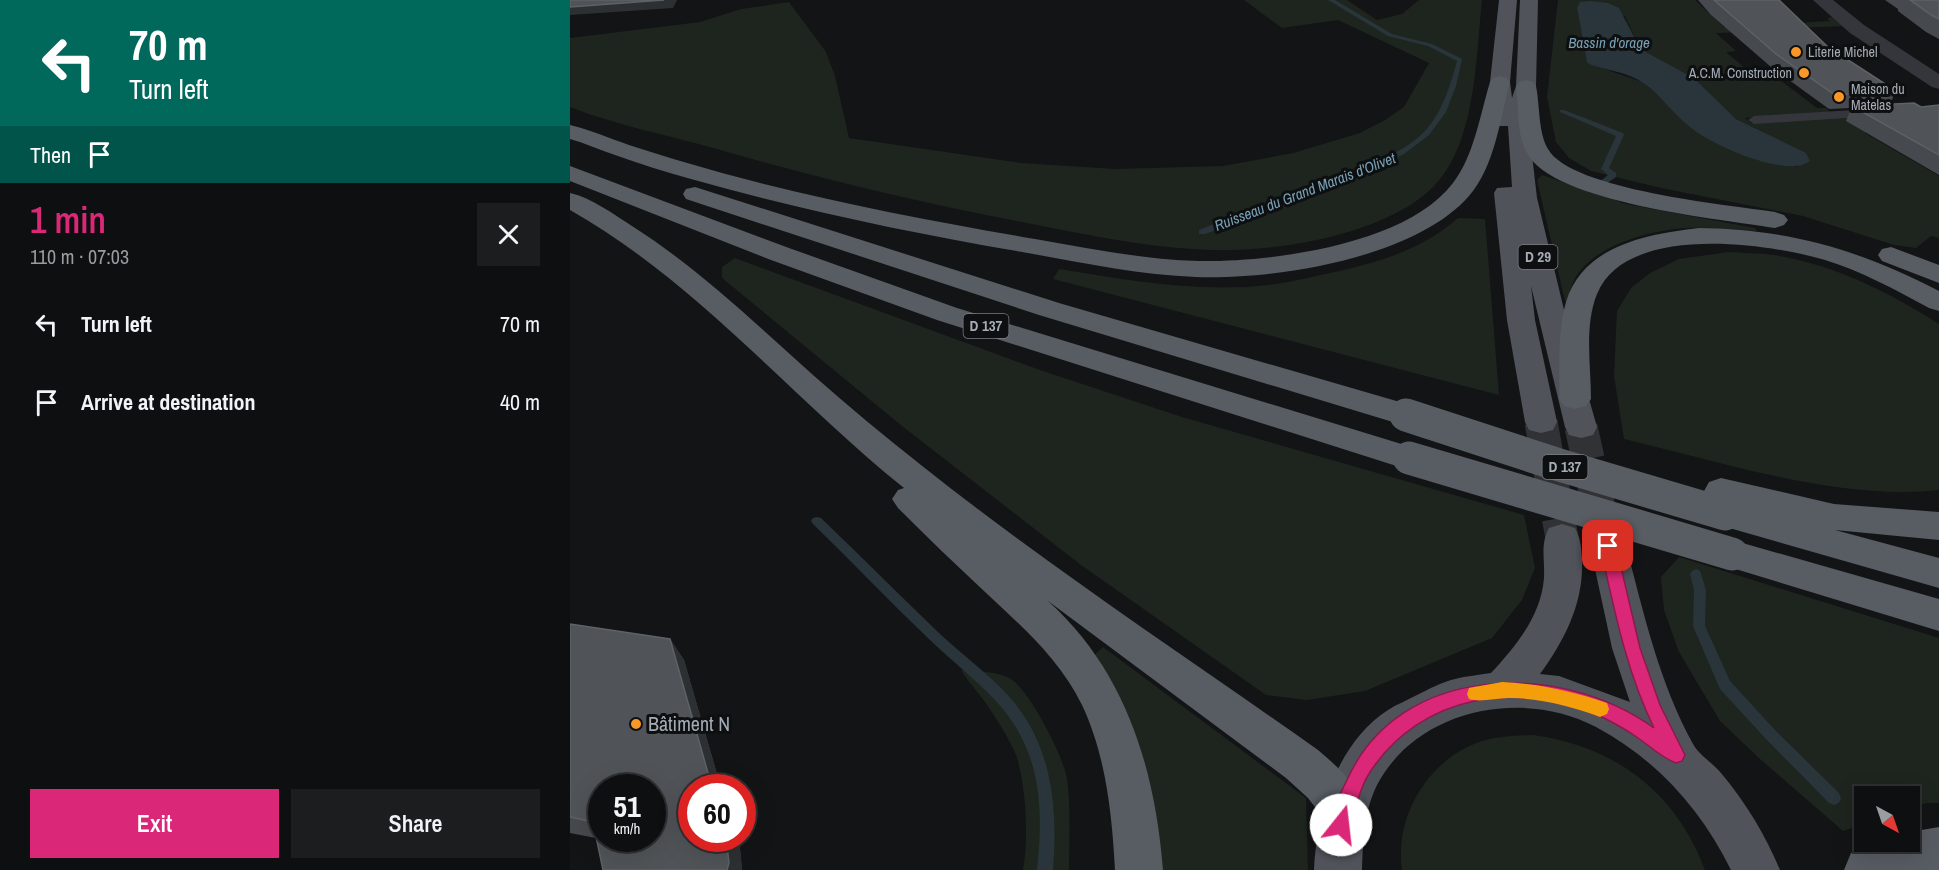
<!DOCTYPE html>
<html lang="en">
<head>
<meta charset="utf-8">
<style>
  :root { --surface:#0e0f10; --page:#1c1d1e; --text:#f1f3f6; --muted:#9b9c9f; --line:#2e2f30; --accent:#db2777 }
  body { margin:0; font-family:"Archivo Narrow",sans-serif; background:var(--page); color:var(--text); height:100vh; display:flex; flex-direction:column; font-size:22px; white-space:nowrap }
  * { box-sizing:border-box; margin:0 }
  p { font-size:20px; color:var(--muted) }
  .icon { flex:none; width:33px; height:33px; fill:none; stroke:currentColor; stroke-width:2; stroke-linecap:round; stroke-linejoin:round }
  .map { position:relative; flex:1; overflow:hidden }
  .drawer { display:flex; flex-direction:column; background:var(--surface); width:570px }
  .drawer>* { flex:none }
  .hud { background:#00695c; color:#fff; overflow:hidden }
  .needle { width:39px; rotate:140deg }
  .fabs { position:absolute; left:1284px; top:786px; display:grid; gap:12px }
  .fabs a { display:grid; place-items:center; width:66px; height:66px; border-radius:0px; background:var(--surface); box-shadow:0 6px 24px #0002,0 0 0 2px var(--line); font-size:30px }
  .speed { position:absolute; left:18px; top:774px; display:flex; gap:12px; font-size:30px; font-weight:700; text-align:center }
  .speed>* { display:grid; place-content:center; width:78px; height:78px; border-radius:50%; background:var(--surface); box-shadow:0 6px 24px #0002,0 0 0 2px var(--line); line-height:1 }
  .speed small { font-size:15px; font-weight:400 }
  .speed .limit { border:9px solid #d22; background:#fff; color:#111 }
  .pin { position:absolute; display:grid; place-items:center; width:51px; height:51px; color:#fff; margin:-26px; border-radius:12px; box-shadow:0 3px 9px #0006 }
  .me { position:absolute; width:66px; margin:-33px; rotate:16deg; stroke-linejoin:round; filter:drop-shadow(0 0 4px #0008) }
  .turn { display:flex; align-items:center; gap:21px; height:126px; padding:0 30px; font-size:27px }
  .turn .icon { width:78px; height:78px; stroke-width:2.5 }
  .turn b { display:block; font-size:42px; line-height:51px }
  .then { display:flex; align-items:center; height:57px; padding:0 30px; background:#0003; gap:12px; font-size:22px }
  .round { display:grid; place-items:center; flex:none; width:63px; height:63px; border-radius:0px; background:var(--page) }
  .head { display:flex; align-items:center; justify-content:space-between; height:102px; padding:0 30px }
  h1 { font-size:36px; font-weight:600; line-height:45px; color:var(--accent) }
  .action { display:flex; gap:12px; margin-top:auto; padding:12px 30px }
  .action a { flex:1; height:69px; border-radius:0px; background:var(--accent); color:#fff; font-size:24px; font-weight:600; line-height:69px; text-align:center }
  .action a+a { background:var(--page); color:var(--text) }
  ul { padding:0; list-style:none }
  li { display:flex; align-items:center; gap:18px; height:78px; padding:0 30px }
  li div { flex:1 }
  li b { display:block; font-size:22px }
  li em { font-style:normal }
  main { display:flex; flex:1; min-height:0 }
  .map>svg:first-child { display:block }
  .green { fill:#1d251e; fill-rule:evenodd }
  .water { fill:#29353a }
  .lines { fill:none; stroke-linecap:round; stroke-linejoin:round }
  .stream { fill:#29353a; fill-rule:evenodd }
  .primary-tunnel { stroke:#303235; stroke-width:33; stroke-dasharray:33 16; stroke-linecap:butt }
  .service { fill:#34363b; fill-rule:evenodd }
  .tertiary { fill:#34363b; fill-rule:evenodd }
  .primary { fill:#50535a; fill-rule:evenodd }
  .trunk { fill:#585c63; fill-rule:evenodd }
  .trunk-bridge { stroke:#585c63; stroke-width:33 }
  .wall { fill:#46494d }
  .shaded-wall { fill:#2d3032 }
  .building { fill:#505458; stroke:#5d6267; stroke-width:1.5; fill-rule:evenodd }
  .route { fill:#db2777; stroke:#8e194d; stroke-width:1.5 }
  .slow { fill:#f59e0b }
  .poi-dot { fill:#fb9726; stroke:#0e0f10; stroke-width:2 }
  .labels { text-anchor:middle; stroke-width:6; stroke-linejoin:round; paint-order:stroke }
  .far-poi-label { font-size:14px; fill:#a4acb6; stroke:#0e0f10; text-anchor:start }
  .far-water-label { font-size:15px; font-style:italic; fill:#79a0b4; stroke:#0e0f10 }
  .shield { fill:#0e0f10; stroke:#777d84; stroke-width:1.5 }
  .shield-label { font-size:15px; font-weight:bold; fill:#a4acb6 }
  .near-poi-label { font-size:20px; fill:#a4acb6; stroke:#0e0f10; text-anchor:start }
</style>
</head>
<body>
<main>
<section class="drawer">
<div class="hud">
<div class="turn"><svg class="icon" aria-label="left" viewBox="0 0 24 24"><path d="M17 20v-9H6M10 6l-5 5 5 5"/></svg><div><b>70 m</b>Turn left</div></div>
<div class="then">Then<svg class="icon" aria-label="arrive" viewBox="0 0 24 24"><path d="M6 21V4h12l-3 4 3 4H6"/></svg></div>
</div>
<div class="head"><div><h1>1 min</h1><p>110 m · 07:03</p></div><a class="round"><svg class="icon" aria-label="close" viewBox="0 0 24 24"><path d="M6 6l12 12M18 6L6 18"/></svg></a></div>
<ul>
<li><svg class="icon" aria-label="left" viewBox="0 0 24 24"><path d="M17 20v-9H6M10 6l-5 5 5 5"/></svg><div><b>Turn left</b></div><em>70 m</em></li>
<li><svg class="icon" aria-label="arrive" viewBox="0 0 24 24"><path d="M6 21V4h12l-3 4 3 4H6"/></svg><div><b>Arrive at destination</b></div><em>40 m</em></li>
</ul>
<div class="action"><a>Exit</a><a>Share</a></div>
</section>
<div class="map">
<svg width="1369" height="870" viewBox="0 0 1369 870">
  <rect width="100%" height="100%" fill="#131415"/>
  <path class="green" d="M674 0H777L807 20 832 14 849 0H912C906 57 906 145 863 187 815 235 707 252 641 250 579 248 517 235 457 223 352 203 250 179 147 149 98 135 48 126 0 107V38L130 22 171 9 219 2 256 52 265 76 279 138 451 163 546 169 653 166 723 153 790 133 815 120 834 107 859 63 768 20 712 28Z
    M988 0H1125L1154 27 1260 21 1257 18 1264 17 1275 26 1226 28 1229 31 1146 33 1166 51 1156 52 1175 68H1194L1247 108H1256L1261 113 1175 118 1181 123 1309 115 1295 133 1369 176V238L1361 236 1346 248 1324 245 1233 216 1091 188 1021 171 999 158 986 142 977 97ZM1007 9 1055 16 1068 44 1076 52 1124 78 1166 119 1195 133 1228 167 1188 160 1090 97 1072 82 1017 63Z
    M972 175 1056 204 1185 228 1187 231C1159 229 1131 226 1104 229 1069 234 1016 249 1002 285 1000 290 1000 297 999 303L995 301 967 180Z
    M888 218 915 219 929 395 483 279 489 269C557 280 629 293 698 285 720 282 743 277 765 272 810 262 853 249 888 218Z
    M1158 252C1173 253 1189 253 1204 255 1263 264 1319 292 1369 324V490C1270 501 1151 462 1054 439L1044 376 1047 311 1061 288 1080 273 1109 259Z
    M165 258 470 370 612 417 954 515 965 568 952 600 922 638 795 691 737 700 696 695 511 565 332 426 152 278V267Z
    M1109 557 1369 638V803H1356L1340 809V796H1294V824L1273 831 1190 759 1150 721 1109 652 1094 610 1091 577Z
    M533 647 736 798 738 870H581L522 657Z
    M391 670C407 671 427 671 441 679 460 691 493 756 497 778 501 808 499 840 499 870H453C459 839 456 785 446 755 440 741 430 724 421 711 412 696 400 685 391 670Z
    M963 735C1045 746 1106 792 1135 870H832C824 816 859 758 912 741 929 736 945 736 963 735Z"/>
  <path class="water" d="M1020 1 1038 3 1049 8 1068 44 1076 52 1124 78 1166 119 1236 153 1240 161C1236 163 1231 166 1227 166 1198 169 1142 145 1120 127 1103 114 1091 95 1073 83 1057 71 1035 71 1017 63L1007 8 1010 2Z"/>
  <g class="lines">
    <path class="stream" d="M758 0H765L822 34 862 44 892 59 886 86 876 112 859 135 834 154 803 170 768 185 635 234H629V230C690 205 755 190 813 159 827 152 844 143 855 131 873 111 880 86 887 61L858 46 818 36Z
      M990 110H994L1053 133 1054 135 1039 168 1046 173V177L1036 184 1029 182 1038 175 1031 169 1046 136 990 112Z
      M247 517 251 518C291 556 329 595 369 633 390 653 414 670 434 691 482 740 488 805 483 870H467C474 806 471 748 424 699 404 678 381 660 360 640 320 602 282 562 243 524L241 521 243 518Z
      M1126 569 1130 571 1136 590 1135 626 1160 681 1205 730 1269 793 1271 798 1269 803 1264 805 1259 803 1195 738 1150 689 1123 626 1124 590 1120 574 1122 571Z"/>
    <path class="primary-tunnel" d="M971 422 992 538
      M1011 427 1036 539"/>
    <path class="service" d="M1302 109 1308 113 1306 116 1184 124 1178 120 1184 116Z"/>
    <path class="tertiary" d="M1243 0H1263L1294 25 1369 74V89L1362 87 1280 33Z"/>
    <path class="primary" d="M929 0H947L940 82 942 98 946 86 950 0H968L966 86 960 109 962 155 967 198 996 318 1027 427 1023 435 1011 438 999 435 995 427 961 286 965 320 987 422 983 430 971 433 959 430 955 422 937 320 924 193 927 188 942 187 938 126H925L922 121 920 82Z
      M992 524 1005 528C1011 539 1011 547 1012 559 1014 602 995 640 970 674L989 676 1060 702 1042 648 1020 546 1025 536 1038 532 1051 536 1056 546C1074 614 1089 682 1123 744 1129 755 1143 763 1151 773 1176 803 1195 834 1210 870H1161C1131 809 1086 759 1026 727 952 688 847 709 807 785 794 811 793 842 792 870H744C747 812 766 744 818 710 827 704 838 700 847 695 859 689 872 682 885 679 896 676 909 675 921 673 946 646 971 616 974 578 975 560 970 544 979 528Z"/>
    <path class="trunk" d="M930 76 937 78 940 82C930 119 925 166 899 196 845 258 705 280 626 277 568 275 510 262 452 252 341 233 230 210 121 179 95 172 70 164 45 155 30 150 15 143 0 139V125C21 130 39 138 59 145 89 155 121 164 152 173 255 201 360 221 465 239 519 248 574 260 629 261 701 262 836 245 883 183 904 156 910 115 920 82L923 78Z
      M956 80 963 82 966 86C970 105 968 132 978 149 1001 190 1159 205 1205 212L1214 215 1218 220 1214 225 1205 228C1151 219 983 203 957 153 946 134 949 107 946 86L949 82Z
      M0 166 219 248 387 308 851 450 856 458 851 466 839 470 367 320 201 260 0 181Z
      M125 187 489 303 847 407 852 415 847 423 836 426 469 315 116 199 113 194 116 189Z
      M0 193C22 198 43 214 62 226 128 268 185 323 243 375 278 406 314 436 351 465 478 566 615 656 748 750 768 767 786 783 797 808L790 824 774 830 758 824 738 798 716 778 478 601C556 671 585 769 593 870H545C542 814 536 756 512 705 489 658 451 626 414 591 385 564 356 536 328 508L322 499 328 490 334 488C221 397 127 282 0 210Z
      M1129 228C1219 229 1290 250 1369 291V311L1359 308C1326 290 1291 271 1255 260 1197 243 1056 223 1027 294 1014 326 1021 366 1021 399L1016 406 1005 409 994 406 989 399C990 367 987 333 996 302 1013 245 1078 234 1129 228Z
      M1321 247 1369 265V283L1312 261 1308 255 1312 249Z
      M1151 478 1264 504 1369 512V540L1265 530 1369 558V588L1142 523 1137 514 1142 505 1148 503 1139 500 1134 491 1139 482Z
      M1162 540 1369 599V631L1149 564 1143 554 1149 544Z
      M1369 827V870H1274L1281 853 1309 842H1340V832Z"/>
    <path class="trunk-bridge" d="M836 415 986 464 1155 514
      M839 458 1162 554"/>
  </g>
  <path class="wall" d="M1128 0H1209L1258 47 1326 91 1320 104 1351 107 1369 105V175L1276 121 1281 108 1259 109 1201 67 1141 15Z
    M1315 0H1369V39L1356 32 1328 11V9Z
    M0 624 100 639 114 660 151 788H122V838H169L172 870H33L26 838 0 833Z"/>
  <path class="shaded-wall" d="M94 0H107L103 8 0 15V7Z
    M100 639 114 660 151 788H144L138 773Z
    M156 838H169L172 870H157Z"/>
  <path class="building" d="M0 0H94L0 7Z
    M1144 0H1209L1258 47 1326 91 1265 95 1206 54Z
    M1340 0H1369V19L1363 16Z
    M1344 103 1351 107 1369 105V155L1282 106Z
    M0 624 100 639 138 773 144 788H122V838H156L159 863 157 870H33L23 822 0 817ZM32 788H82V838H32Z"/>
  <path class="route" d="M1038 540 1043 542 1046 546 1070 648 1090 705 1115 755 1112 761 1106 763C1092 758 1080 746 1068 738 1057 730 1044 723 1032 717 950 680 852 693 800 772 788 790 786 812 778 832L771 834 764 832C757 815 770 795 777 780 829 663 990 660 1084 728 1056 671 1044 608 1030 546L1033 542Z"/>
  <path class="slow" d="M932 682C970 684 1001 691 1037 703L1039 709 1037 714 1030 717C1001 706 973 699 942 698 928 697 912 703 899 699L897 694 899 688Z"/>
  <g class="poi-dot">
    <circle cx="1226" cy="52" r="6"/>
    <circle cx="1234" cy="73" r="6"/>
    <circle cx="1269" cy="97" r="6"/>
    <circle cx="66" cy="724" r="6"/>
  </g>
  <g class="labels">
    <g class="far-poi-label">
      <text x="1238" y="57">Literie Michel</text>
      <text x="1222" y="78" text-anchor="end">A.C.M. Construction</text>
      <text x="1281" y="94">Maison du<tspan x="1281" dy="16">Matelas</tspan></text>
    </g>
    <g class="far-water-label">
      <text x="1039" y="48">Bassin d'orage</text>
      <text transform="translate(735 192) rotate(-21)" y="5">Ruisseau du Grand Marais d'Olivet</text>
    </g>
    <g class="shield">
      <rect x="948.5" y="245" width="39" height="24" rx="4.5"/>
      <rect x="393.5" y="314" width="45" height="24" rx="4.5"/>
      <rect x="972.5" y="455" width="45" height="24" rx="4.5"/>
    </g>
    <g class="shield-label">
      <text x="968" y="262">D 29</text>
      <text x="416" y="331">D 137</text>
      <text x="995" y="472">D 137</text>
    </g>
    <g class="near-poi-label">
      <text x="78" y="731">Bâtiment N</text>
    </g>
  </g>
</svg>
<div class="fabs">
<a><svg class="needle" viewBox="-14 -14 28 28"><path d="M0-13l5 13h-10z" fill="#e53935"/><path d="M0 13l5-13h-10z" fill="#9b9c9f"/></svg></a>
</div>
<div class="speed"><div>51<small>km/h</small></div><div class="limit">60</div></div>
<div class="pin" style="left:1038px;top:546px;background:#d93025"><svg class="icon" aria-label="arrive" viewBox="0 0 24 24"><path d="M6 21V4h12l-3 4 3 4H6"/></svg></div>
<svg class="me" style="left:771px;top:825px" viewBox="-20 -20 40 40"><circle r="19" fill="#fff"/><path d="M0-13L10 11 0 6-10 11z" fill="#db2777"/></svg>
</div>
</main>
</body>
</html>
